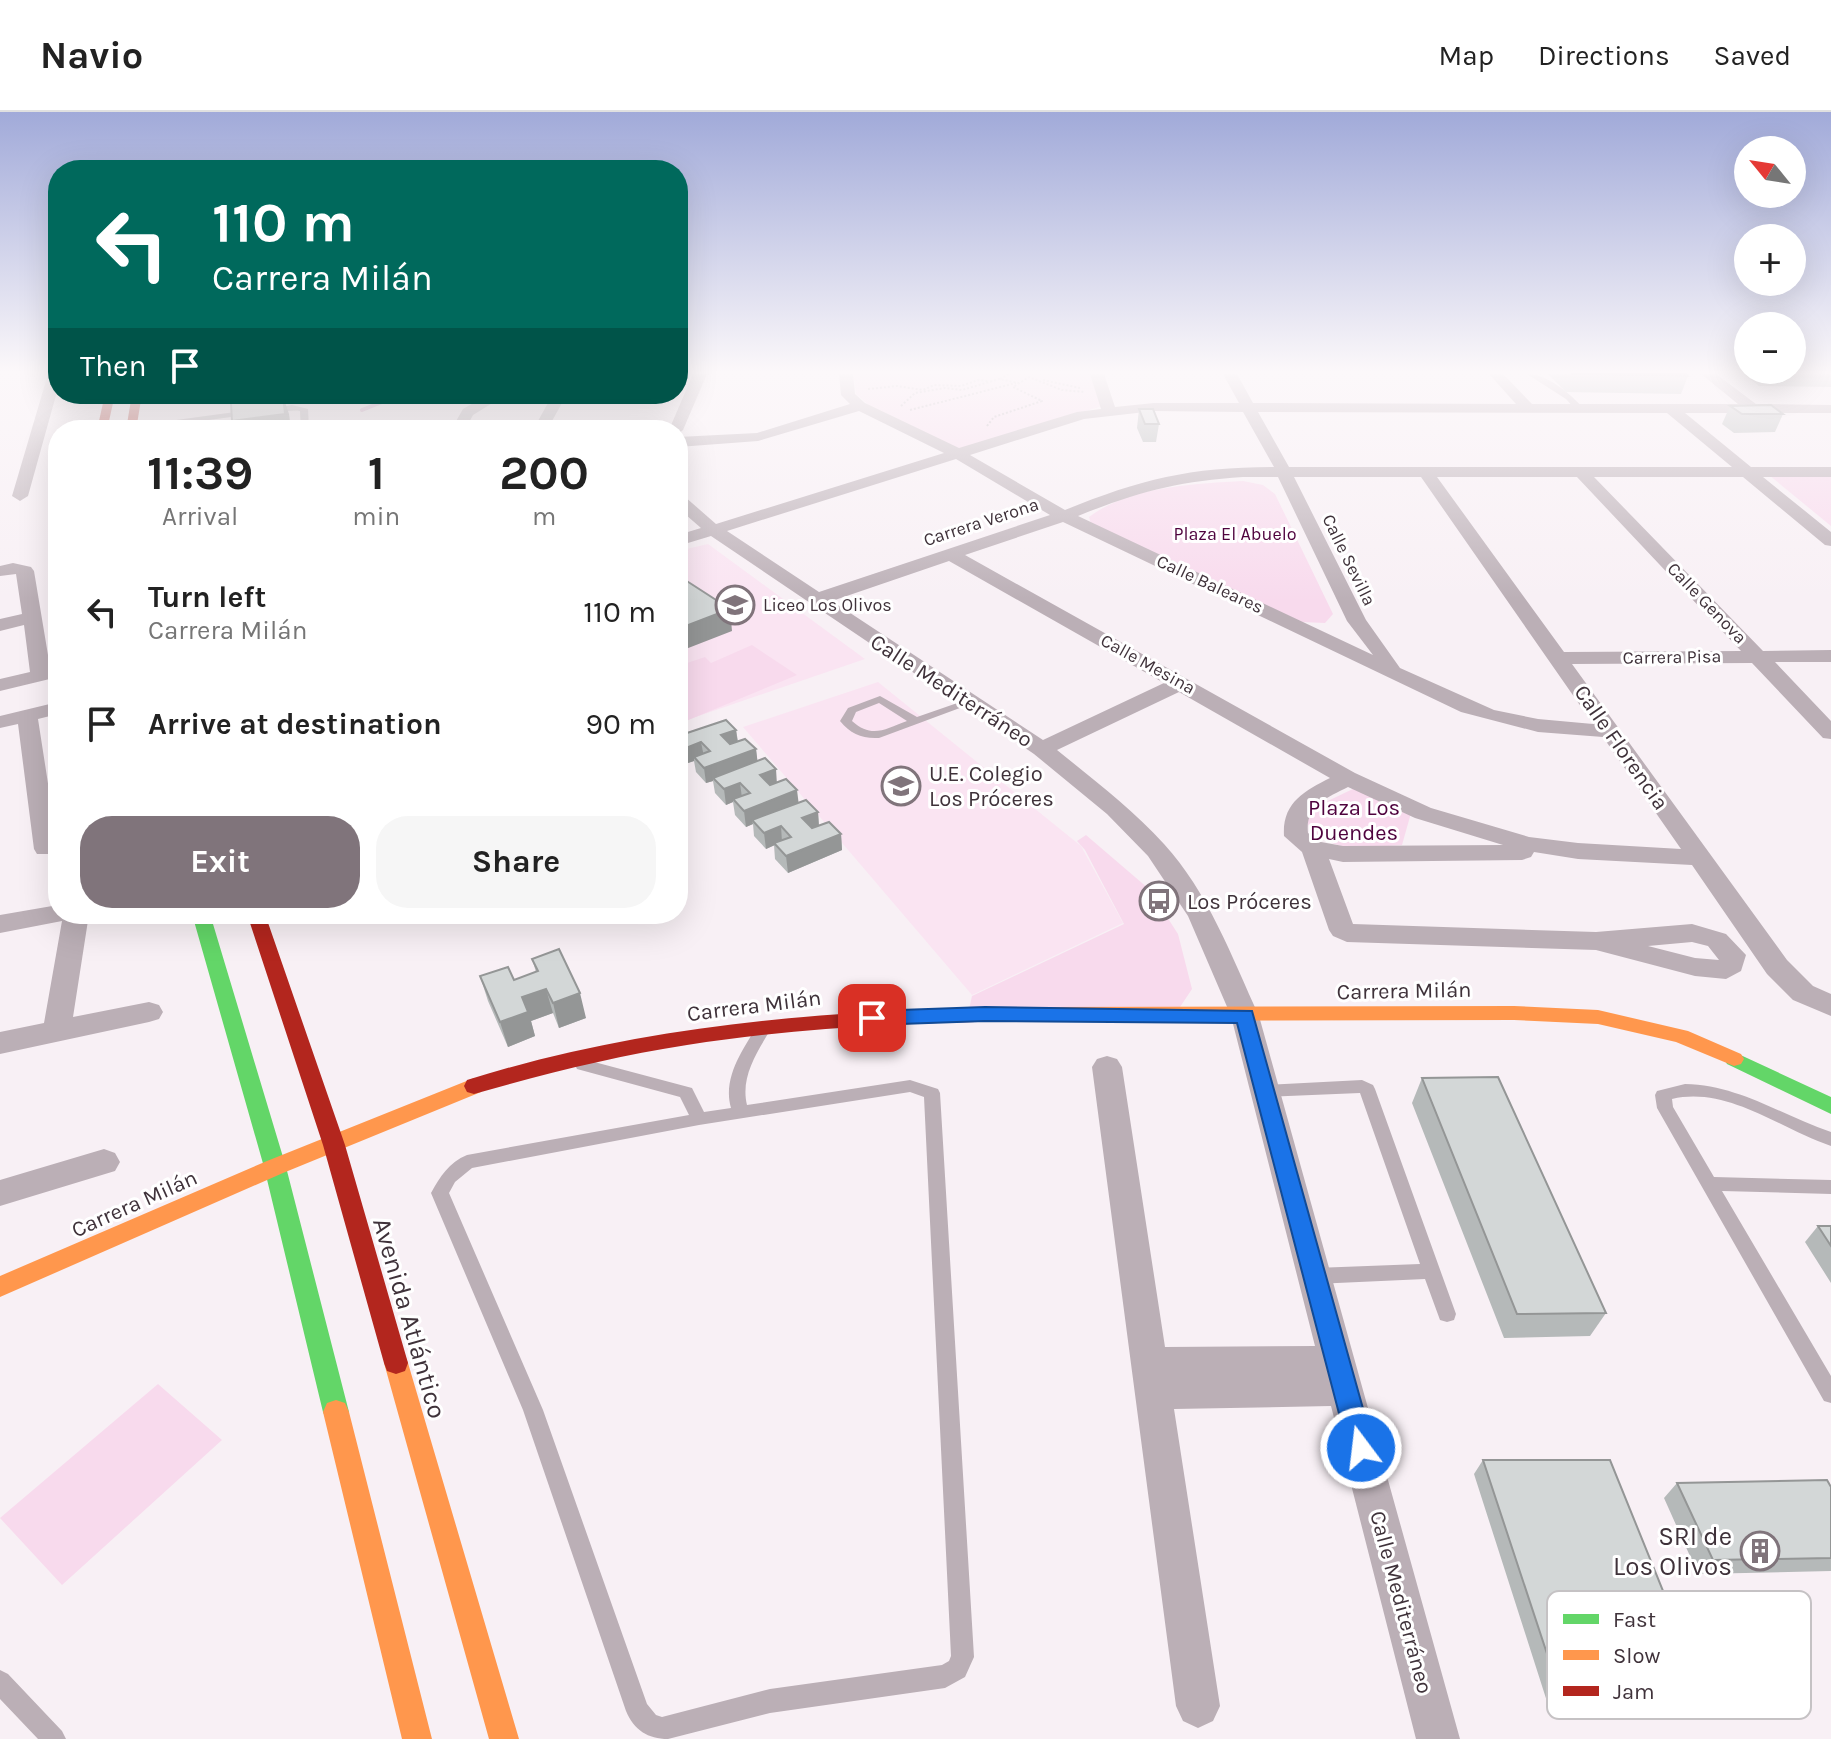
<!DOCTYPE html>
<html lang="en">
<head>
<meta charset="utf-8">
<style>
  :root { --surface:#fff; --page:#f6f6f6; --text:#222; --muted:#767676; --line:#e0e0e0; --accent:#80747b }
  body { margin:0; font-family:Karla,sans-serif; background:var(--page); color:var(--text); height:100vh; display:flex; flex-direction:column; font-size:30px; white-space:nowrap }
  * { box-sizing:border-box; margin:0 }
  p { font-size:26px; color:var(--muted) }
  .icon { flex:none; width:44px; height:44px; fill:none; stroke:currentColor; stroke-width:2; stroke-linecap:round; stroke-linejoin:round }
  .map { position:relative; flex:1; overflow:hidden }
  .side { position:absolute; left:48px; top:308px; width:640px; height:504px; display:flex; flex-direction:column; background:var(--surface); border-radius:32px; box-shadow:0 8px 32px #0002 }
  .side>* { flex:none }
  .guide { position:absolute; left:48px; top:48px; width:640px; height:244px; border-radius:32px; box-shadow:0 8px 32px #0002; background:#00695c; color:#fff; overflow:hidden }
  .needle { width:52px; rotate:300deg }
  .fabs { position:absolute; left:1734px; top:24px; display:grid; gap:16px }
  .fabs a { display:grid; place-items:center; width:72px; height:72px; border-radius:50%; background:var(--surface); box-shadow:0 8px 32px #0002; font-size:40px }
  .pin { position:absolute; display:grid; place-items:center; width:68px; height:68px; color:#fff; margin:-34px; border-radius:16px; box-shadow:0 4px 12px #0006 }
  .me { position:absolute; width:88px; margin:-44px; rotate:345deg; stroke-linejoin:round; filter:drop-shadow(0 0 6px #0008) }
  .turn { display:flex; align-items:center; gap:28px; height:168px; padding:0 32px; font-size:36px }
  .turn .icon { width:104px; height:104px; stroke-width:2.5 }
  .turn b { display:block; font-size:56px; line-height:68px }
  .then { display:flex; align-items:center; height:76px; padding:0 32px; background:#0003; gap:16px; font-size:30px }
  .eta { display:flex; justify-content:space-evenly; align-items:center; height:136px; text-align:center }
  .eta b { font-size:48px; font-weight:700; line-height:56px }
  .action { display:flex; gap:16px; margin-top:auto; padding:16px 32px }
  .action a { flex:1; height:92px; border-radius:32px; background:var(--accent); color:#fff; font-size:32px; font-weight:700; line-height:92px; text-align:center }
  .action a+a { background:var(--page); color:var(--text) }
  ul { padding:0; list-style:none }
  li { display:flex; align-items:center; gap:24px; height:112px; padding:0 32px }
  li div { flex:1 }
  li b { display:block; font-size:30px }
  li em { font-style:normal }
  header { display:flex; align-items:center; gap:48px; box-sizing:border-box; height:112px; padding:0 40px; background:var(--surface); border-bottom:2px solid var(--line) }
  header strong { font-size:38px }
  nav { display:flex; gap:44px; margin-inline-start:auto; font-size:28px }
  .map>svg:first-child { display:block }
  .built { fill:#fae4f2 }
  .green { fill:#f8daed }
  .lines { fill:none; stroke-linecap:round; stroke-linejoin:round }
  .stream { stroke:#d69bc3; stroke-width:4 }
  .path { stroke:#b7aeb4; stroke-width:2; stroke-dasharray:2 2; stroke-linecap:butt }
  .lane { fill:#bbafb6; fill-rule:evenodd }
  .street { fill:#bbafb6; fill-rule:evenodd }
  .fast { fill:#63d668; fill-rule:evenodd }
  .slow { fill:#ff974d; fill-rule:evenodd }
  .jam { fill:#b3261e; fill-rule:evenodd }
  .wall { fill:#b5b9b9 }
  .shaded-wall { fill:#949696 }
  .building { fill:#d3d7d7; stroke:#949696; stroke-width:2 }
  .route { fill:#1a73e8; stroke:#114b97; stroke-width:2 }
  .labels { text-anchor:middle; stroke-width:6; stroke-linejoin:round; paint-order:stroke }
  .far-street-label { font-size:18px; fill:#3f323a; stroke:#fff }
  .far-park-label { font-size:18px; fill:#4f033e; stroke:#fff }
  .far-poi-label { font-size:18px; fill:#3f323a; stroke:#fff; text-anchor:start }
  .street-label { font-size:22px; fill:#3f323a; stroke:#fff }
  .poi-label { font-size:22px; fill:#3f323a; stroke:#fff; text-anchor:start }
  .park-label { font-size:22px; fill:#4f033e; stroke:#fff }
  .near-street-label { font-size:26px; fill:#3f323a; stroke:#fff }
  .near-poi-label { font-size:26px; fill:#3f323a; stroke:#fff; text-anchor:end }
  .key { fill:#fff; stroke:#c5c2c4; stroke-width:2 }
  .key-label { font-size:22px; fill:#3f323a }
</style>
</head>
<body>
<header>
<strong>Navio</strong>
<nav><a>Map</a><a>Directions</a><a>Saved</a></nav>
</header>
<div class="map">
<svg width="1831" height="1627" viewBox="0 0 1831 1627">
  <rect width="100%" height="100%" fill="#f8f0f5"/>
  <path class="built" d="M708 432 865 547 678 611V439Z
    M878 570 1081 734 1123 811 972 883 743 615Z"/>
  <path class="green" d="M854 262H1090L1102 294 961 338 869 293 856 282Z
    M1769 363H1831V414Z
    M1243 369 1263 373 1275 382 1333 502 1325 511 1302 510 1091 412 1089 405C1130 374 1194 372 1243 369Z
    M752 533 797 563 686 609 678 602V554L705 545 711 551Z
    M1355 676 1411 701 1402 733C1367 735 1330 744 1307 711L1313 696Z
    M1086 723 1149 777 1178 822 1192 877 1180 895 968 902 972 884 1124 812 1085 738 1077 729Z
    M158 1272 222 1328 62 1473 0 1406Z"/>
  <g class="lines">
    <path class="stream" d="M362 298 402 282"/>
    <path class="path" d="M1000 267 1009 262
      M1043 268 1080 276
      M868 277 897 274 923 278 934 273 961 274 978 268 988 269
      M901 294 915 281 945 276 962 278 999 267 1019 271
      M910 298 1016 271
      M987 314 994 305 1042 289 1013 275 1029 265 1062 278 1085 280"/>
    <path class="lane" d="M1527 262C1547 262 1571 282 1583 296L1576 298 1566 287Z
      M292 293 308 297 309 318H301L300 299C290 297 275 303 267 298Z
      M250 298H253V302L135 318 128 316 132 314Z
      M880 584 917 605 966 588H974L976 590 879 626C862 627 851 622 840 609L848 596ZM879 591 907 609C885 617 872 627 852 609L856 600Z
      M764 909 769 911 772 915C758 939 740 964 747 993L910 968 938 977 940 981 974 1545 965 1565 945 1576 770 1601 668 1627C648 1627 634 1618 626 1599L523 1298 431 1081C440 1065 449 1050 467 1043L689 1003 680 985 577 957 575 953 577 949 583 947 692 976 704 1000 731 996C722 965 744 936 759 911ZM910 980 924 985 951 1544 949 1549 942 1553 770 1577 662 1605 656 1603 647 1592 543 1298 449 1081 455 1070 472 1056 699 1013Z
      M1362 968 1373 973 1375 977 1456 1202 1454 1208 1447 1210 1440 1208 1425 1167 1315 1172 1309 1170 1306 1164 1309 1158 1315 1156 1420 1152 1360 981 1265 985 1259 983 1257 979 1259 975 1265 973Z
      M1685 972C1739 973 1781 1003 1831 1020V1034C1780 1017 1728 974 1672 987L1673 995 1714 1065 1831 1068V1082L1722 1079 1831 1264V1291L1824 1289 1657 996 1655 983 1657 979Z
      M0 1558 8 1562 62 1619 66 1627H38L0 1587Z"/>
    <path class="street" d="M48 262H58V276L28 384 20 389 12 384Z
      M693 262H707L683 318 678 322V318H669Z
      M839 262H853L855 282 865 291 959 336 1077 300 1101 297 1090 262H1104L1115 295 1154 291H1239L1223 262H1237L1253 291 1516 292 1489 262H1503L1532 292H1738L1701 262H1716L1756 292 1831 293V301H1685L1751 355H1831V365H1763L1831 420V434L1825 433 1743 365H1594L1763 539 1831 538V550H1775L1831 609V627L1823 626 1752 551 1572 552 1787 848 1813 874 1831 882V904L1793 888 1767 862 1692 753 1578 747 1534 740 1531 745 1522 748 1343 750 1329 747 1353 812 1596 820 1692 812 1726 822 1746 843 1741 859 1726 867 1695 864 1596 838 1347 830 1333 824 1329 818 1302 740 1284 724C1282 691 1304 679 1330 666L1179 580 1057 638C1094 668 1132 697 1164 732 1208 780 1232 845 1259 904L1460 1627H1416L1331 1294 1174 1297 1220 1594 1213 1609 1198 1616 1183 1609 1176 1594 1092 955 1097 947 1107 944 1117 947 1122 955 1165 1235 1315 1234 1231 904 1188 804 1148 744 1107 702 1034 642 711 424 678 434V423L701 416 678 396V382L684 384 716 412 944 341 859 299 758 329 678 335V325L757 321 850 292 841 283ZM1154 299 1243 300 1274 355C1191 355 1141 367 1065 398L970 343 1084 307ZM1258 300 1667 301 1732 355H1289ZM956 347 1050 403 819 480 727 419ZM1243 365H1278L1347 509 1373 543 1078 404C1137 380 1179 369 1243 365ZM1294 365H1421L1593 612 1538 607 1494 598 1400 556 1366 508ZM1437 365H1577L1741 539 1564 540ZM1063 410 1461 600 1538 620 1603 625 1681 737 1578 731 1529 725 1431 696 1355 661 965 443ZM949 449 1164 571 1043 628 832 489ZM1348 675 1415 706 1503 733 1343 734 1321 730 1308 721C1305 694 1326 686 1348 675ZM1692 830 1708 834 1719 848 1695 846 1648 834Z
      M489 282H507L473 303 465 318H451L463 297Z
      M553 282H567L547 318H533Z
      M13 451 31 455 34 459 50 555 58 553V565L0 579V567L30 560 24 513 0 519V507L22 502 16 462 0 464V454Z
      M58 590V602L38 607 58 736 55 742H37L34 737 18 612 0 616V604Z
      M58 793V802H89L73 905 149 890 159 893 163 900 159 907 149 910 0 942V920L44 911 62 809 0 821V803Z
      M104 1037 115 1041 120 1050 115 1059 0 1094V1068Z"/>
    <path class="fast" d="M192 802H210L286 1055 349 1300 345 1309 336 1312 327 1309 323 1300 264 1055Z
      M1734 940 1831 985V1002L1727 952 1724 947 1727 942Z"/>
    <path class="slow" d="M1514 894 1598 898 1688 919 1741 942 1744 947 1741 952 1734 954 1676 930 1598 912 1514 908 1050 909 1043 907 1040 902 1043 897 1050 895Z
      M474 966 481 968 484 974 481 980 283 1061 0 1185V1164L267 1049Z
      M396 1240 405 1243 408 1251 519 1627H489L384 1251 387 1243Z
      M336 1288 345 1291 349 1300 432 1627H402L323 1300 327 1291Z"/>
    <path class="jam" d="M105 282H115L107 318H97Z
      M132 282H142L136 318H126Z
      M247 802H265L345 1033 408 1251 405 1259 396 1262 387 1259 384 1251 323 1033Z
      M1050 895 1057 897 1060 902 1057 907 1050 909C929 910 807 914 687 933 615 944 544 962 474 982L467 980 464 974 467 968C655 909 853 896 1050 895Z"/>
  </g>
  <path class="wall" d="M1548 262H1686L1688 264 1681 282 1566 280Z
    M1744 262H1831V275L1759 274Z
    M1730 294 1783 302 1775 320 1734 321 1722 312Z
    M1139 297 1159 312 1156 330H1143L1137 316Z
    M736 618 738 629 756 637 757 649 777 670 798 690 818 700 819 714 841 722 842 738 788 761 775 747 774 733 766 737 754 724 753 712 746 715 735 703 733 690 726 693 715 681 713 669 706 671 696 660 694 649 688 651 678 641V624Z
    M532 847 586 906 559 916 553 901 531 909 535 924 508 935 488 889 480 864 514 868 536 860Z
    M1422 966 1606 1201 1590 1224 1504 1226 1412 991Z
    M1818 1114H1831V1171L1805 1130Z
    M1483 1348 1708 1590 1692 1602H1551L1474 1362Z
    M1677 1371 1831 1375V1459L1698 1462 1664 1386Z"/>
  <path class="shaded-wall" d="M283 284 289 302 291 318H235L232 309Z
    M730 497 732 519 678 540V517Z
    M736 618 738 633 723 638 721 623Z
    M701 630 704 645H694V649L688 651 686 636Z
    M756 637 758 653 713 666V669L706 671 704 656Z
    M776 657 777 673 762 679 760 663Z
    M740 671 742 686 733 687V690L726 693 724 677Z
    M797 678 799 694 752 708 753 712 746 715 744 699Z
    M818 700 819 716 803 722 802 706Z
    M781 714 782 730 766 737 764 721Z
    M841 722 842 738 788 761 786 744Z
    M546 877 553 901 531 909 535 924 508 935 500 910 522 885Z
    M580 881 586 906 559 916 553 891Z"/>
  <path class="building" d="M1571 262H1686L1688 264 1572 262Z
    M283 284 285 302 232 309 231 291Z
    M1771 293 1783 302H1742L1730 294Z
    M1139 297H1153L1159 312H1145Z
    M679 464 730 497 678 517V465Z
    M726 608 736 618 721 623 730 632 745 627 756 637 704 656 694 645 710 639 701 630 686 636 678 628V624Z
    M765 646 776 657 760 663 770 673 786 667 797 678 744 699 733 687 750 681 740 671 724 677 713 666Z
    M806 688 818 700 802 706 812 716 829 710 841 722 786 744 774 731 791 725 781 714 764 721 752 708Z
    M559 837 580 881 553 891 546 877 522 885 528 900 500 910 480 864 508 855 514 868 538 859 532 847Z
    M1498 965 1606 1201 1517 1202 1422 966Z
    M1818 1114H1831V1134Z
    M1483 1348H1610L1708 1590H1563Z
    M1827 1368 1831 1375V1446L1713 1448 1677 1371Z"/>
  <linearGradient id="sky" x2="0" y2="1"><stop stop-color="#a1aad9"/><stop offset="0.53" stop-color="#fcf8fa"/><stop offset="1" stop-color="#fcf8fa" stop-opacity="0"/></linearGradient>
  <rect width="1831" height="490" fill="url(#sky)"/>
  <path class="route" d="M985 895 1252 899 1374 1336 1370 1345 1361 1348 1351 1345 1348 1336 1237 911 985 909 872 913 862 906 872 899Z"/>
  <defs>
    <g id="school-ring" transform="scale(2)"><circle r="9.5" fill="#fff" stroke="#80747b" stroke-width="1.5"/><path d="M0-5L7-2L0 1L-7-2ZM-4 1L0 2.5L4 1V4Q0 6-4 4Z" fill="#80747b"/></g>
    <g id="bus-ring" transform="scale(2)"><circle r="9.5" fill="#fff" stroke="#80747b" stroke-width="1.5"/><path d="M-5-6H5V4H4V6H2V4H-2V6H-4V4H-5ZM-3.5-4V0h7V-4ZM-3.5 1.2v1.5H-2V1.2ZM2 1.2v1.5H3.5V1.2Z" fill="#80747b"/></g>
    <g id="building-ring" transform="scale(2)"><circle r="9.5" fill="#fff" stroke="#80747b" stroke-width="1.5"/><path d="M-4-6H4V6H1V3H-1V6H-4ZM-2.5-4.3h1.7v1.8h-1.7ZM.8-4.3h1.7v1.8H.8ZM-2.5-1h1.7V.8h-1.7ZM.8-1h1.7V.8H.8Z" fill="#80747b"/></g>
  </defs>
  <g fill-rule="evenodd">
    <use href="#school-ring" x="735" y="493"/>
    <use href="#school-ring" x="901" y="674"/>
    <use href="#bus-ring" x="1159" y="789"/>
    <use href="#building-ring" x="1760" y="1439"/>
  </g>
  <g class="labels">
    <g class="far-street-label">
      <text transform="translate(981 410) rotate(-18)" y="6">Carrera Verona</text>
      <text transform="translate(1349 448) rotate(64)" y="6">Calle Sevilla</text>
      <text transform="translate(1210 472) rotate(25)" y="6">Calle Baleares</text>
      <text transform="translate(1707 491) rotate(46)" y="6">Calle Genova</text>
      <text transform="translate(1672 545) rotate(-1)" y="6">Carrera Pisa</text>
      <text transform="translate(1148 552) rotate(29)" y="6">Calle Mesina</text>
    </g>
    <g class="far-park-label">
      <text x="1235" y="428">Plaza El Abuelo</text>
    </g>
    <g class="far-poi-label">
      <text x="763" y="499">Liceo Los Olivos</text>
    </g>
    <g class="street-label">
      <text transform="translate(952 578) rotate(33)" y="8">Calle Mediterráneo</text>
      <text transform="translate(1622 635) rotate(55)" y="8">Calle Florencia</text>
      <text transform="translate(1404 878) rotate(-1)" y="8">Carrera Milán</text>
      <text transform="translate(754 893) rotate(-7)" y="8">Carrera Milán</text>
      <text transform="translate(134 1091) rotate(-24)" y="8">Carrera Milán</text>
      <text transform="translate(1402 1490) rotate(75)" y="8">Calle Mediterráneo</text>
    </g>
    <g class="poi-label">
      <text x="929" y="669">U.E. Colegio<tspan x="929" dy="25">Los Próceres</tspan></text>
      <text x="1187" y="797">Los Próceres</text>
    </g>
    <g class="park-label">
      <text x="1354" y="703">Plaza Los<tspan x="1354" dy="25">Duendes</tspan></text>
    </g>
    <g class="near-street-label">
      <text transform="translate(410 1206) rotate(74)" y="9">Avenida Atlántico</text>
    </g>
    <g class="near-poi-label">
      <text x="1732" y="1433">SRI de<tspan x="1732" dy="30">Los Olivos</tspan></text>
    </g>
  </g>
  <rect x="1547" y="1479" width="264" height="128" rx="12" class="key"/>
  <rect x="1563" y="1502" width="36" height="10" fill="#63d668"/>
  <rect x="1563" y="1538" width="36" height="10" fill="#ff974d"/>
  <rect x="1563" y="1574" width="36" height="10" fill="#b3261e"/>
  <g class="key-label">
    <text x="1613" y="1515">Fast</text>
    <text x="1613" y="1551">Slow</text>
    <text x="1613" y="1587">Jam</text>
  </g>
</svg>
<div class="fabs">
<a><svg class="needle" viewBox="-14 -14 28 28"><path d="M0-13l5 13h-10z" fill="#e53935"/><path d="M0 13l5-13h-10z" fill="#767676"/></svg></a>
<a>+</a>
<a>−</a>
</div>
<div class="pin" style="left:872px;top:906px;background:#d93025"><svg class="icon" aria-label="arrive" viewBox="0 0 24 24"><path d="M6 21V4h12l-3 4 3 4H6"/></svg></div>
<svg class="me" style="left:1361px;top:1336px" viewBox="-20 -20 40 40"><circle r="17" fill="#1a73e8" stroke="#fff" stroke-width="3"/><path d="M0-11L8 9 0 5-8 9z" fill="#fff"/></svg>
<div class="guide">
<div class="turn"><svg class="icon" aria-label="left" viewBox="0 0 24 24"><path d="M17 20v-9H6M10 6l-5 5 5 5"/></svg><div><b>110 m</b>Carrera Milán</div></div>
<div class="then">Then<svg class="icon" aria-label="arrive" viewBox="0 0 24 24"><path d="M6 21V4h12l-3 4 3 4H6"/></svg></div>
</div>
<section class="side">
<div class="eta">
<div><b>11:39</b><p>Arrival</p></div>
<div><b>1</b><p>min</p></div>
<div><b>200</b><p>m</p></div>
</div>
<ul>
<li><svg class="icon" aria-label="left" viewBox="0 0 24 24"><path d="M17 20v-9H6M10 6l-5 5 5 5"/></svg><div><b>Turn left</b><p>Carrera Milán</p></div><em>110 m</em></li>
<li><svg class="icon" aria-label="arrive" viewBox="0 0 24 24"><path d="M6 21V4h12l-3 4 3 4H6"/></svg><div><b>Arrive at destination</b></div><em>90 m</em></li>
</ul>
<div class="action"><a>Exit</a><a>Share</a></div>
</section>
</div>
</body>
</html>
